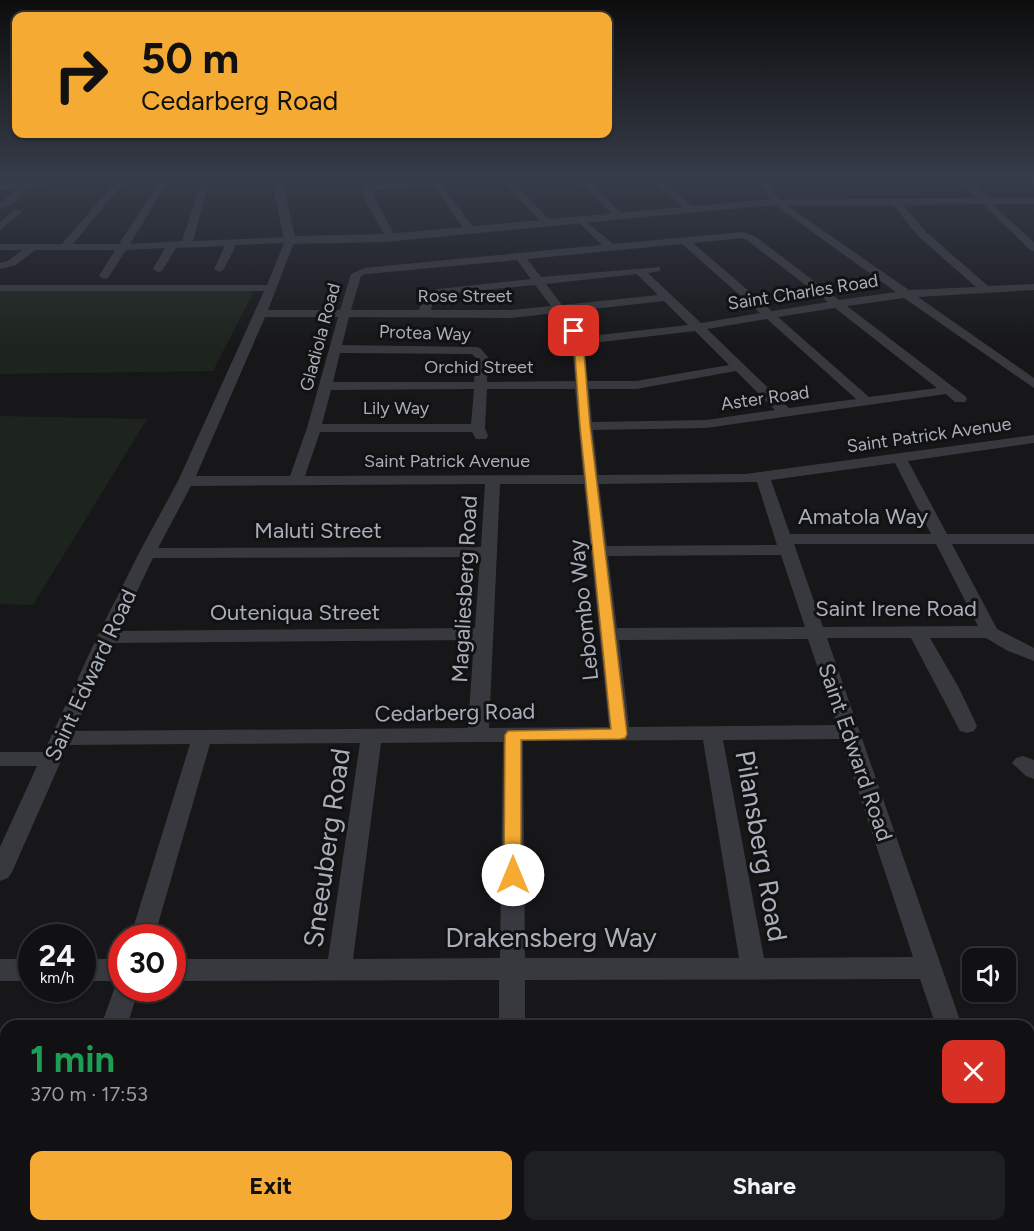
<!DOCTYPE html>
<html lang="en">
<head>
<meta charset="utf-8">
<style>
  :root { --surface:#111113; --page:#1e1f21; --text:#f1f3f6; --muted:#9c9da0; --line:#303133; --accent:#f4aa33 }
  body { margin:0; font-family:Figtree,sans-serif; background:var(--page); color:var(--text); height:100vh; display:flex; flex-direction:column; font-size:22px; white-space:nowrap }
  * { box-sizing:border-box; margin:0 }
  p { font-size:20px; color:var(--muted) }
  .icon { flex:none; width:33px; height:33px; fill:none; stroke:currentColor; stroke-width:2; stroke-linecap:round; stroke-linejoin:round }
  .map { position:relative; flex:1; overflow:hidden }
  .details { position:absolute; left:0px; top:1020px; width:1035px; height:212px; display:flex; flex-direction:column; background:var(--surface); border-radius:18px 18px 0 0; box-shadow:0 2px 4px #0004,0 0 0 2px var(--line) }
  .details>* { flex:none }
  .hud { position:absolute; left:12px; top:12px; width:600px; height:126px; border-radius:12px; box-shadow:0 2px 4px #0004,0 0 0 2px var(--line); background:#f4aa33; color:#111; overflow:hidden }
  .fabs { position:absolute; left:962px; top:948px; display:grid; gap:12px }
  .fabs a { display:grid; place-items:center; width:54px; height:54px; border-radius:12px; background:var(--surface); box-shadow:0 2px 4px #0004,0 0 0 2px var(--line); font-size:30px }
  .speed { position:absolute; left:18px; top:924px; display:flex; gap:12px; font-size:30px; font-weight:700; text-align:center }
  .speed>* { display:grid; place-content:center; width:78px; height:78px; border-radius:50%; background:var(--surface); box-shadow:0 2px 4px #0004,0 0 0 2px var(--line); line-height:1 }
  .speed small { font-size:15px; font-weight:400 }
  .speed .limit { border:9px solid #d22; background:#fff; color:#111 }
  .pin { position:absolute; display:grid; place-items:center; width:51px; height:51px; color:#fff; margin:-26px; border-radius:12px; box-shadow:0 3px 9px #0006 }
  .me { position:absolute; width:66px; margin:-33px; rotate:0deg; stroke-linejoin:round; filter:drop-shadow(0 0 4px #0008) }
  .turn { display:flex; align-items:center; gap:21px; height:126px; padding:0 30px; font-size:27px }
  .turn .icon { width:78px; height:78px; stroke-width:2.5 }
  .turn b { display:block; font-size:42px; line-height:51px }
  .round { display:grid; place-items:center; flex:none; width:63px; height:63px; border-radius:12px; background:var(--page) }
  .overview { display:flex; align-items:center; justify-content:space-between; height:102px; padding:0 30px }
  h1 { font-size:36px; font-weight:700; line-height:45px; color:#1e9e55 }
  .primary-button { display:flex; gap:12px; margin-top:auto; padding:12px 30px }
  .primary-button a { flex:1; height:69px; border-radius:12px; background:var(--accent); color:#111; font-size:24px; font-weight:700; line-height:69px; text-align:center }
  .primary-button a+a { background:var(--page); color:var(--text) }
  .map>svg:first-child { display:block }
  .green { fill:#1d241d }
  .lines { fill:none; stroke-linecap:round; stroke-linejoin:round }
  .minor { fill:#38393e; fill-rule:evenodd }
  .tertiary { fill:#38393e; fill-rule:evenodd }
  .route { fill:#f4aa33; stroke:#9f6e21; stroke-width:1.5 }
  .labels { text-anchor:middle; stroke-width:6; stroke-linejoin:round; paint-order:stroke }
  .far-street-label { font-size:18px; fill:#a9aeb9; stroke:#121214 }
  .street-label { font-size:22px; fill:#a9aeb9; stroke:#121214 }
  .near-street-label { font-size:27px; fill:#a9aeb9; stroke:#121214 }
</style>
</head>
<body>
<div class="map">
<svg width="1034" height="1231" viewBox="0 0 1034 1231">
  <rect width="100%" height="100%" fill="#171719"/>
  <path class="green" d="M255 289 213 371 0 374V290Z
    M0 416 147 419 33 605 0 604Z"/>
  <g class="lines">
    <path class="minor" d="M70 176H95L91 179 28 187 15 203 0 209V203L18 188 0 191V185Z
      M120 176H129L73 244H119L163 176H171L130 244 182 241 203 176H211L193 241 290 237 295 240 268 310H340L351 274 364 268 602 245 578 222 576 220 581 217 613 244 743 232 756 237 839 300 896 292 783 211 770 200 756 176H764L777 196 789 207 909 290 976 287 917 235 891 202 896 199 899 200 925 231 988 286 1034 284V290L918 297 1034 378V388L904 298 847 306 965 396 967 399 965 402H955L946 394 706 428 593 430 598 475 745 474 1034 435V443L908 461 947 534H1034V544H952L997 629 1034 648V661L1008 651 986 638H930L959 688 977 726 974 731 967 733 960 731 911 638H827L962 1026H936L920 979 525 980V1026H499V980L172 981V959H328L360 743 210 744 154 938H130L190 744 68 745 12 872 8 878 0 881V847L37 766H0V752H44L97 637 139 553 178 481 264 291H0V285H267L284 243 236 245 224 269 219 272 214 269 225 246 176 248 162 271 158 272 153 269 165 248 126 250 108 278 104 279 99 276 115 250H35L16 265 0 269V263L8 261 22 250H0V244H62ZM742 238 748 241 828 302 772 311 693 243ZM682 244 760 313 701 323 648 273 660 271V267L541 277 527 259ZM517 260 531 279 438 289 425 293 419 310H351L361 276 366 274ZM637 274 658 295 562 305 546 284ZM535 285 551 306 511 310H431L434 297 443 294ZM664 301 688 325 582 337 566 312ZM835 308 937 388 869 397 778 317ZM555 313 572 341 575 381 487 382 488 357 480 348 476 347 342 345 349 317 511 318ZM265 317H338L307 428 290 476H196ZM767 319 856 399 789 408 707 329ZM695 331 729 365 636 381H588L584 344ZM340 353 472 354 476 358 474 382H333ZM736 371 775 410 706 420 592 422 589 389H636ZM474 389 471 424H322L331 390ZM487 389H575L583 475 305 476 320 432H472L476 439H486L488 436 485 428ZM895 463 931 534H790L771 480ZM757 482 777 545 607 546 599 484ZM485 484 481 547 158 548 191 486ZM500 484H584L609 727 489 728ZM794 544H936L978 626 823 627ZM781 555 805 627 617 628 608 556ZM480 557 475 628 118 631 153 558ZM808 639 837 725 629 727 619 640ZM474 640 468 728 74 731 113 643ZM841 739 913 957 764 958 723 740ZM703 740 739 958H525L523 741ZM479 742H503L500 958 353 959 381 743Z
      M472 176H508L552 223 544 225 500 178 441 184 475 230 470 233 466 232 433 185 371 191 396 238 391 241 386 238 361 192 368 186Z
      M574 176H583L623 215V219H617Z
      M646 176H655L693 207V211H687Z
      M1020 176H1030L1034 180V187Z
      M986 199 1034 242V251L1030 250 983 204V200Z
      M15 209 23 211 0 230V222Z
      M1023 756 1034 760V779L1026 776 1012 763 1016 758Z
      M0 959H32V981H0Z
      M82 959H122V988H139L127 1026H101L117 981H82Z
      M1029 1113H1034V1141H1029Z
      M1029 1216 1034 1231H1004L1003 1226H1029Z
      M37 1226H67L65 1231H35Z
      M496 1226H526V1231H496Z"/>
    <path class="tertiary" d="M271 176H281L295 236 386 234 760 200 976 198 954 176H965L988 198H1034V204L760 206 386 242 290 244 284 240Z"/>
  </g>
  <linearGradient id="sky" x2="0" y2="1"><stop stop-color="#0d0d0e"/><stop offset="0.51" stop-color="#363c49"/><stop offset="1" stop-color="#363c49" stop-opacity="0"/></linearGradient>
  <rect width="1034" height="348" fill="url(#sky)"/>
  <path class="route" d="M574 328 577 329 583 341 590 426 627 734 625 738 620 739 521 740V875L519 880 513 882 506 880 504 875 505 735 508 731 611 729 580 426 574 341 569 331Z"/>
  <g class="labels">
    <g class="far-street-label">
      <text transform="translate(803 292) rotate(-9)" y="6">Saint Charles Road</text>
      <text x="465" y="302">Rose Street</text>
      <text transform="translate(425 333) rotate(2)" y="6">Protea Way</text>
      <text transform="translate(320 337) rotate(-75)" y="6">Gladiola Road</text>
      <text x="479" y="373">Orchid Street</text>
      <text transform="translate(765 398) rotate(-8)" y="6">Aster Road</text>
      <text x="396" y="414">Lily Way</text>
      <text transform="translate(929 435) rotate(-8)" y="6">Saint Patrick Avenue</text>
      <text x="447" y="467">Saint Patrick Avenue</text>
    </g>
    <g class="street-label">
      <text x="863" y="524">Amatola Way</text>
      <text x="318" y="538">Maluti Street</text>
      <text transform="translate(464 589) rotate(-87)" y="8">Magaliesberg Road</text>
      <text x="896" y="616">Saint Irene Road</text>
      <text transform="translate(583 610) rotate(-96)" y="8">Lebombo Way</text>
      <text x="295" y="620">Outeniqua Street</text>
      <text transform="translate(90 675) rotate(-65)" y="8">Saint Edward Road</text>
      <text transform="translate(455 712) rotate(-1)" y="8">Cedarberg Road</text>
      <text transform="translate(856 752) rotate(71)" y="8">Saint Edward Road</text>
    </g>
    <g class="near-street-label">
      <text transform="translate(761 846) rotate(80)" y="9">Pilansberg Road</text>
      <text transform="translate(327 848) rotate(-82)" y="9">Sneeuberg Road</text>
      <text x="551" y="947">Drakensberg Way</text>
    </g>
  </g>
</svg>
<div class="fabs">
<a><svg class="icon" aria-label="sound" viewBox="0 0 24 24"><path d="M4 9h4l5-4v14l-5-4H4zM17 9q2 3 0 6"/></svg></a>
</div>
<div class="speed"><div>24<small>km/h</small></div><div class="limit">30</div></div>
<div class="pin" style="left:574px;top:331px;background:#d93025"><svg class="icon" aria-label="arrive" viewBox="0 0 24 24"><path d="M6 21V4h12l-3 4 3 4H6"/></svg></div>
<svg class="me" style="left:513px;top:875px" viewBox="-20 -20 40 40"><circle r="19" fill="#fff"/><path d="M0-13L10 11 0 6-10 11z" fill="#f4aa33"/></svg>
<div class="hud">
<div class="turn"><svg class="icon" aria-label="right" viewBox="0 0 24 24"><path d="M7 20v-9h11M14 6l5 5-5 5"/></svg><div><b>50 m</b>Cedarberg Road</div></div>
</div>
<section class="details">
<div class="overview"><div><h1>1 min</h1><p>370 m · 17:53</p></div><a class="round" style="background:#d93025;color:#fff"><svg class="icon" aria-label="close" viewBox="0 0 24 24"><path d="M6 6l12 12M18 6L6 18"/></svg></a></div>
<div class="primary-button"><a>Exit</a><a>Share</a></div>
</section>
</div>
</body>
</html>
